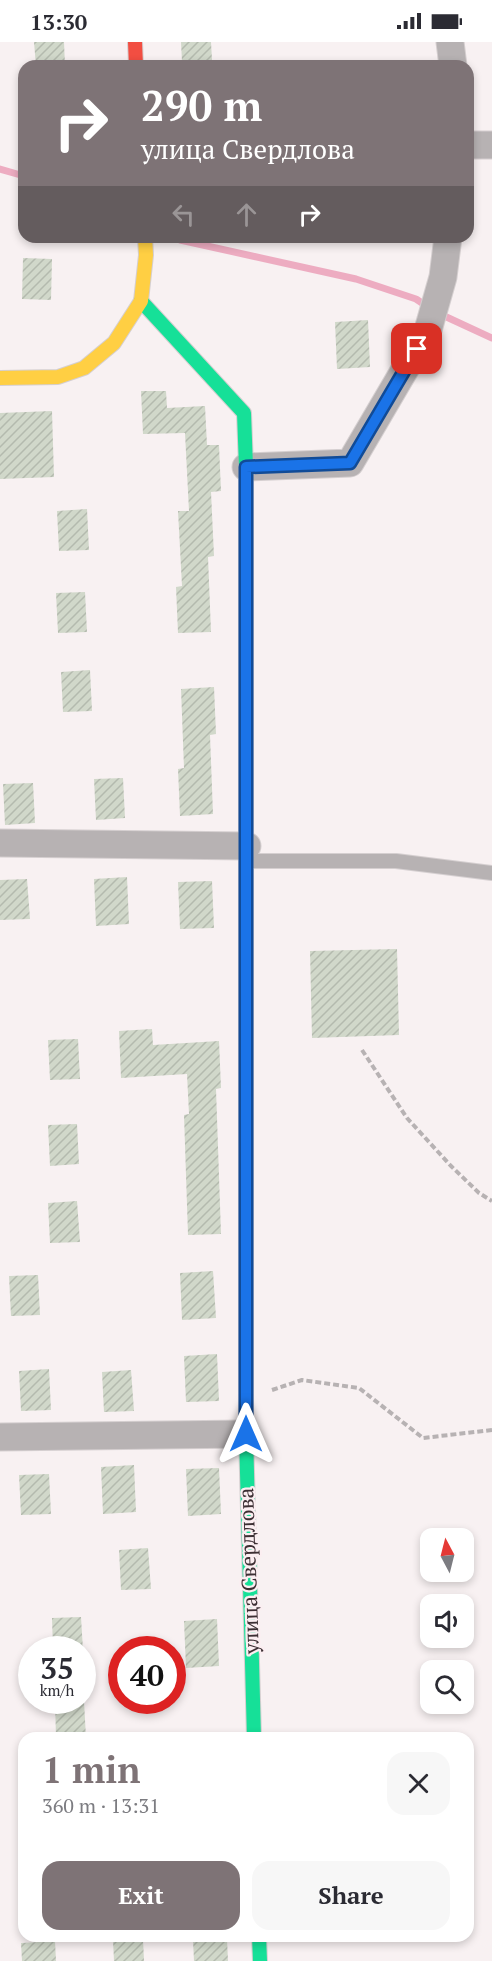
<!DOCTYPE html>
<html lang="en">
<head>
<meta charset="utf-8">
<style>
  :root { --surface:#fff; --page:#f7f7f7; --text:#2b2b33; --muted:#7c7c81; --accent:#7e7376 }
  body { margin:0; font-family:"PT Serif",serif; background:var(--page); color:var(--text); height:100vh; display:flex; flex-direction:column; font-size:22px; white-space:nowrap }
  * { box-sizing:border-box; margin:0 }
  p { font-size:20px; color:var(--muted) }
  .icon { flex:none; width:33px; height:33px; fill:none; stroke:currentColor; stroke-width:2; stroke-linecap:round; stroke-linejoin:round }
  .map { position:relative; flex:1; overflow:hidden }
  .panel { position:absolute; left:18px; top:1690px; width:456px; height:210px; display:flex; flex-direction:column; background:var(--surface); border-radius:18px; box-shadow:0 3px 9px #0003 }
  .panel>* { flex:none }
  .guide { position:absolute; left:18px; top:18px; width:456px; height:183px; border-radius:18px; box-shadow:0 3px 9px #0003; background:#7e7376; color:#fff; overflow:hidden }
  .needle { width:39px; rotate:353deg }
  .controls { position:absolute; left:420px; top:1486px; display:grid; gap:12px }
  .controls a { display:grid; place-items:center; width:54px; height:54px; border-radius:12px; background:var(--surface); box-shadow:0 3px 9px #0003; font-size:30px }
  .speed { position:absolute; left:18px; top:1594px; display:flex; gap:12px; font-size:30px; font-weight:700; text-align:center }
  .speed>* { display:grid; place-content:center; width:78px; height:78px; border-radius:50%; background:var(--surface); box-shadow:0 3px 9px #0003; line-height:1 }
  .speed small { font-size:15px; font-weight:400 }
  .speed .limit { border:9px solid #d22; background:#fff; color:#111 }
  .pin { position:absolute; display:grid; place-items:center; width:51px; height:51px; color:#fff; margin:-26px; border-radius:12px; box-shadow:0 3px 9px #0006 }
  .me { position:absolute; width:66px; margin:-33px; rotate:0deg; stroke-linejoin:round; filter:drop-shadow(0 0 4px #0008) }
  .turn { display:flex; align-items:center; gap:21px; height:126px; padding:0 24px; font-size:27px }
  .turn .icon { width:78px; height:78px; stroke-width:2.5 }
  .turn b { display:block; font-size:42px; line-height:51px }
  .lanes { display:flex; align-items:center; height:57px; padding:0 24px; background:#0003; justify-content:center; gap:30px; direction:ltr }
  .lanes .off { opacity:.35 }
  .round { display:grid; place-items:center; flex:none; width:63px; height:63px; border-radius:18px; background:var(--page) }
  .headline { display:flex; align-items:center; justify-content:space-between; height:102px; padding:0 24px }
  h1 { font-size:36px; font-weight:700; line-height:45px; color:var(--accent) }
  .primary-button { display:flex; gap:12px; margin-top:auto; padding:12px 24px }
  .primary-button a { flex:1; height:69px; border-radius:18px; background:var(--accent); color:#fff; font-size:24px; font-weight:700; line-height:69px; text-align:center }
  .primary-button a+a { background:var(--page); color:var(--text) }
  .status { display:flex; justify-content:space-between; align-items:center; height:42px; padding:0 30px; background:var(--surface); direction:ltr }
  .status svg { height:16px; fill:currentColor }
  .map>svg:first-child { display:block }
  .lines { fill:none; stroke-linecap:round; stroke-linejoin:round }
  .stream { stroke:#edacc1; stroke-width:7 }
  .building { fill:url(#building-hatch) }
  .lane-casing { stroke:#d5cfd0; stroke-width:16 }
  .street-casing { stroke:#d5cfd0; stroke-width:29 }
  .fast-casing { stroke:#d5cfd0; stroke-width:16 }
  .slow-casing { stroke:#d5cfd0; stroke-width:16 }
  .jam-casing { stroke:#d5cfd0; stroke-width:16 }
  .path { stroke:#b7b2b3; stroke-width:4; stroke-dasharray:6 3; stroke-linecap:butt }
  .lane { stroke:#b7b2b3; stroke-width:14 }
  .street { stroke:#b7b2b3; stroke-width:27 }
  .fast { stroke:#16e098; stroke-width:14 }
  .slow { stroke:#ffcf43; stroke-width:14 }
  .jam { stroke:#f24e42; stroke-width:14 }
  .route-casing { stroke:#114b97; stroke-width:15 }
  .route { stroke:#1a73e8; stroke-width:10 }
  .labels { text-anchor:middle; stroke-width:4.5; stroke-linejoin:round; paint-order:stroke }
  .street-label { font-size:21px; fill:#3c2f33; stroke:#fbeef1 }
</style>
</head>
<body>
<div class="status"><b>13:30</b><svg viewBox="0 0 49 12"><path d="M0 12V9h3v3zM5 12V6h3v6zM10 12V3h3v9zM15 12V0h3v12zM26 1h20v11H26zM47 4h2v5h-2z"/></svg></div>
<div class="map">
<svg width="492" height="1919" viewBox="0 0 492 1919">
  <defs>
    <pattern id="building-hatch" width="6" height="6" patternUnits="userSpaceOnUse" patternTransform="scale(1.5)"><rect width="6" height="6" fill="#d1d8ca"/><path d="M-1 1l2-2M0 6l6-6M5 7l2-2" fill="none" stroke="#b4baae"/></pattern>
  </defs>
  <rect width="100%" height="100%" fill="#f8f1f2"/>
  <g class="lines">
    <path class="stream" d="M0 127 24 134
      M180 198 356 237 416 257 428 265
      M440 272 492 296"/>
  </g>
  <path class="building" d="M34 0H64L65 24H36Z
    M181 0H211L212 18 182 20Z
    M23 216 52 217 51 258 22 257Z
    M368 278 370 325 337 327 335 280Z
    M141 349H166L167 366 205 364 207 403H219L221 449 211 450 214 514 208 515 211 590 178 591 176 545 182 544 178 469H189L185 391 143 392Z
    M52 369 54 435 0 437V371Z
    M87 467 89 508 59 509 57 469Z
    M85 550 87 590 58 591 56 551Z
    M90 628 92 669 63 670 61 630Z
    M214 645 216 692 210 693 213 772 180 774 178 727 184 726 181 647Z
    M123 736 125 776 96 778 94 737Z
    M33 741 35 781 5 783 3 742Z
    M127 835 129 882 96 884 94 837Z
    M27 837 30 877 0 878V838Z
    M212 839 214 886 180 887 178 840Z
    M397 907 399 993 312 996 310 909Z
    M152 987 153 1003 219 999 221 1046 216 1047 221 1192 188 1193 184 1073 189 1072 187 1032 121 1036 119 989Z
    M78 997 80 1037 50 1038 48 998Z
    M77 1082 79 1122 50 1124 48 1083Z
    M77 1159 80 1200 50 1201 48 1161Z
    M213 1229 216 1276 182 1278 180 1231Z
    M38 1233 40 1273 11 1274 9 1234Z
    M217 1312 219 1359 186 1360 184 1314Z
    M49 1327 51 1368 21 1369 19 1329Z
    M131 1328 134 1369 104 1370 102 1330Z
    M134 1423 136 1470 103 1472 101 1425Z
    M219 1426 221 1472 188 1474 186 1427Z
    M49 1432 51 1472 21 1473 19 1433Z
    M148 1506 151 1547 121 1548 119 1508Z
    M81 1575 83 1608H53L52 1576Z
    M217 1577 219 1624 186 1626 184 1579Z
    M55 1659H84L86 1696H56Z
    M143 1897 144 1919H114L113 1898Z
    M227 1897 228 1919H194L193 1898Z
    M55 1899 56 1919H22L21 1901Z"/>
  <g class="lines">
    <g class="lane-casing">
      <path id="lane" d="M247 819H396L492 831"/>
    </g>
    <g class="street-casing">
      <path id="street" d="M450 0 453 24
        M468 103H492
        M246 425 350 421 428 288 443 235 448 195
        M0 801 247 804
        M0 1395 246 1392"/>
    </g>
    <g class="fast-casing">
      <path id="fast" d="M141 259 244 371 246 425V836
        M246 1028V1392L254 1696
        M259 1894 260 1919"/>
    </g>
    <g class="slow-casing">
      <path id="slow" d="M0 336 58 335 84 326 114 301 141 259 146 213 145 195"/>
    </g>
    <g class="jam-casing">
      <path id="jam" d="M135 0 136 24
        M246 836V1028"/>
    </g>
    <path class="path" d="M362 1008 407 1076 451 1124 479 1151 492 1159
      M272 1348 302 1338 359 1346 423 1396 492 1388"/>
    <use href="#lane" class="lane"/>
    <use href="#street" class="street"/>
    <use href="#fast" class="fast"/>
    <use href="#slow" class="slow"/>
    <use href="#jam" class="jam"/>
  </g>
  <g class="lines">
    <g class="route-casing">
      <path id="route" d="M246 1392V425L350 421 417 307"/>
    </g>
    <use href="#route" class="route"/>
  </g>
  <g class="labels">
    <g class="street-label">
      <text transform="translate(249 1529) rotate(-92)" y="7">улица Свердлова</text>
    </g>
  </g>
</svg>
<div class="controls">
<a><svg class="needle" viewBox="-14 -14 28 28"><path d="M0-13l5 13h-10z" fill="#e53935"/><path d="M0 13l5-13h-10z" fill="#7c7c81"/></svg></a>
<a><svg class="icon" aria-label="sound" viewBox="0 0 24 24"><path d="M4 9h4l5-4v14l-5-4H4zM17 9q2 3 0 6"/></svg></a>
<a><svg class="icon" aria-label="search" viewBox="0 0 24 24"><circle cx="10" cy="10" r="6"/><path d="M15 15l6 6"/></svg></a>
</div>
<div class="speed"><div>35<small>km/h</small></div><div class="limit">40</div></div>
<div class="pin" style="left:417px;top:307px;background:#d93025"><svg class="icon" aria-label="arrive" viewBox="0 0 24 24"><path d="M6 21V4h12l-3 4 3 4H6"/></svg></div>
<svg class="me" style="left:246px;top:1392px" viewBox="-20 -20 40 40"><path d="M0-17L14 15 0 8-14 15z" fill="#1a73e8" stroke="#fff" stroke-width="4"/></svg>
<div class="guide">
<div class="turn"><svg class="icon" aria-label="right" viewBox="0 0 24 24"><path d="M7 20v-9h11M14 6l5 5-5 5"/></svg><div><b>290 m</b>улица Свердлова</div></div>
<div class="lanes"><svg class="icon off" aria-label="left" viewBox="0 0 24 24"><path d="M17 20v-9H6M10 6l-5 5 5 5"/></svg><svg class="icon off" aria-label="ahead" viewBox="0 0 24 24"><path d="M12 20V5M6 11l6-6 6 6"/></svg><svg class="icon" aria-label="right" viewBox="0 0 24 24"><path d="M7 20v-9h11M14 6l5 5-5 5"/></svg></div>
</div>
<section class="panel">
<div class="headline"><div><h1>1 min</h1><p>360 m · 13:31</p></div><a class="round"><svg class="icon" aria-label="close" viewBox="0 0 24 24"><path d="M6 6l12 12M18 6L6 18"/></svg></a></div>
<div class="primary-button"><a>Exit</a><a>Share</a></div>
</section>
</div>
</body>
</html>
